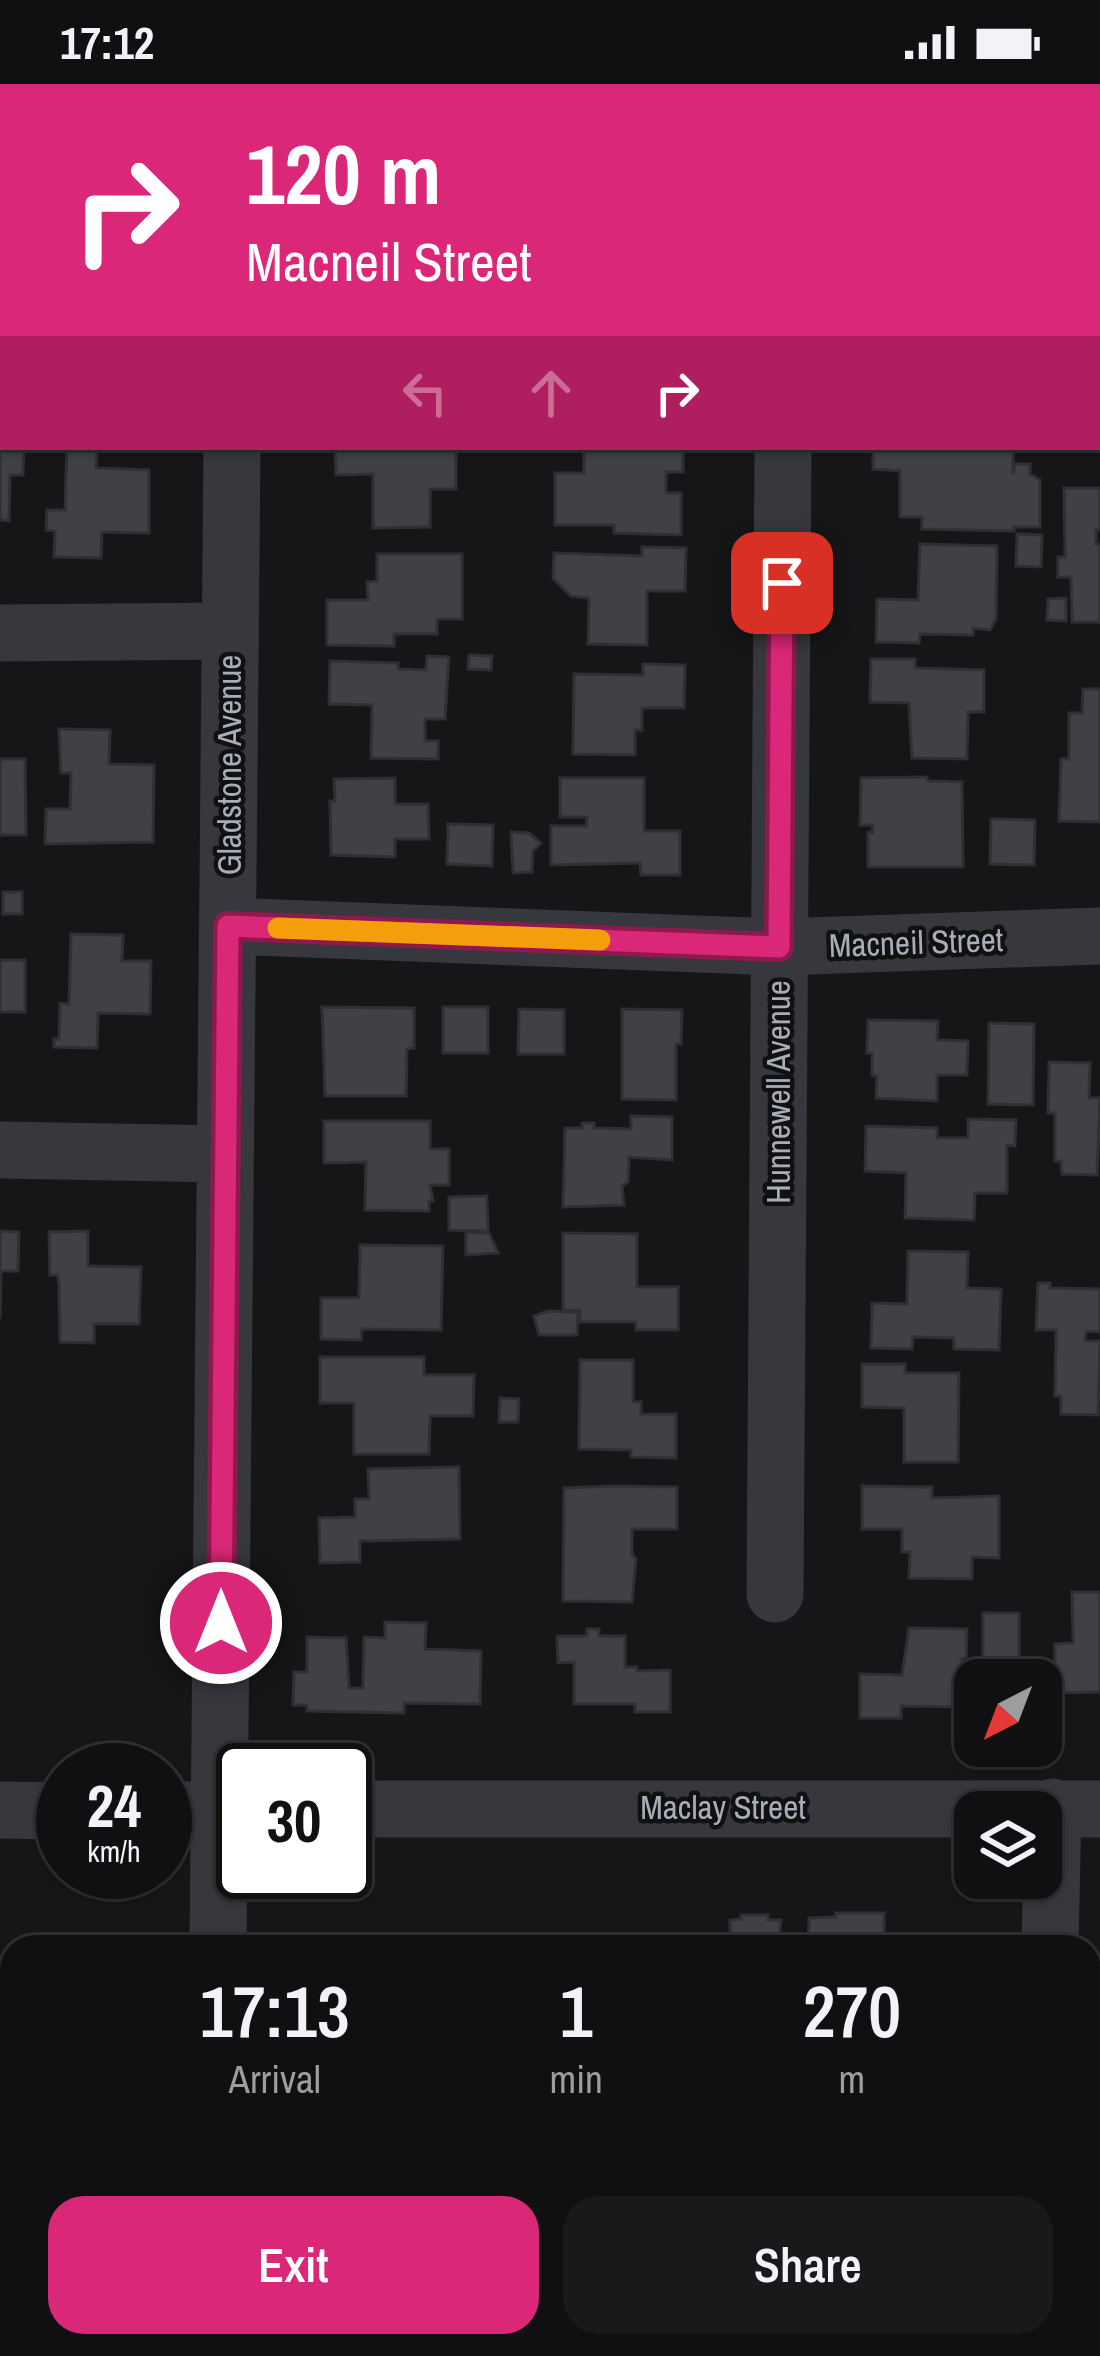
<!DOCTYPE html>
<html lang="en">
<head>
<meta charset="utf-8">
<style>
  :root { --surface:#101012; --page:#19191b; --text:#f1f3f6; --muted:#9c9d9f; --line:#303032; --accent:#db2777 }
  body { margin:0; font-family:"Archivo Narrow",sans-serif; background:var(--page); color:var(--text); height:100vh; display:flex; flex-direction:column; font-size:45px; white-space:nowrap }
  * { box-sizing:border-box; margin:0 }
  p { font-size:39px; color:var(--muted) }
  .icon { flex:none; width:66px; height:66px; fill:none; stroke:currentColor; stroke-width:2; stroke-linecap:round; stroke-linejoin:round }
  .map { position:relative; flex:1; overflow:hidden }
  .side { position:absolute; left:0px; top:1851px; width:1101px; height:423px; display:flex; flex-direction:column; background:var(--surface); border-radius:36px 36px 0 0; box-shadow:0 3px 9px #0004,0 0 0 3px var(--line) }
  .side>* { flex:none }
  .top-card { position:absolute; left:0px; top:0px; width:1101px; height:366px; box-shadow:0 3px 9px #0004,0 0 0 3px var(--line); background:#db2777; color:#fff; overflow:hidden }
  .needle { width:78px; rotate:222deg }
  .fabs { position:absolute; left:954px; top:1575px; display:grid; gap:24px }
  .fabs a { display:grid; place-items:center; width:108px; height:108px; border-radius:24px; background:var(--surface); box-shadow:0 3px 9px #0004,0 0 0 3px var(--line); font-size:60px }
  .speed { position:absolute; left:36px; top:1659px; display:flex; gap:24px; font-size:60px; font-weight:700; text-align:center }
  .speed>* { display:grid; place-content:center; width:156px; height:156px; border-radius:50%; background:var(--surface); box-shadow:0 3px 9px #0004,0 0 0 3px var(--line); line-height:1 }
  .speed small { font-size:30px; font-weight:400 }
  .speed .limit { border:6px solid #111; border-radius:18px; background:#fff; color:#111 }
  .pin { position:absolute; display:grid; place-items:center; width:102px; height:102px; color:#fff; margin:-51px; border-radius:24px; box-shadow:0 6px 18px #0006 }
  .me { position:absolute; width:132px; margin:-66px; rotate:0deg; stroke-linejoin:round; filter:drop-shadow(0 0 9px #0008) }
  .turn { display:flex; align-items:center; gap:42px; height:252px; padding:0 48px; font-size:54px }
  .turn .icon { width:156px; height:156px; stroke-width:2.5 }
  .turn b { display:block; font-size:84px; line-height:102px }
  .lanes { display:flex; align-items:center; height:114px; padding:0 48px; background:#0003; justify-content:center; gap:60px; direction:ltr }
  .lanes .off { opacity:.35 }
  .eta { display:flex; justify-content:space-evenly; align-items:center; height:204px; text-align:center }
  .eta b { font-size:72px; font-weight:600; line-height:84px }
  .cta { display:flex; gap:24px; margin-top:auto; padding:24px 48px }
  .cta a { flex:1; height:138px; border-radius:36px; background:var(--accent); color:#fff; font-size:48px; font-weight:600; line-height:138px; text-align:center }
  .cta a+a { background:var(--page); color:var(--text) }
  .status { display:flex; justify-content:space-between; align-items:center; height:84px; padding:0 60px; background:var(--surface); direction:ltr }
  .status svg { height:33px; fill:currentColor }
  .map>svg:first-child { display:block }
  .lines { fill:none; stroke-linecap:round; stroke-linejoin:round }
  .stream { stroke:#2c353c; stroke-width:12 }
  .building { fill:#404145; stroke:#303034; stroke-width:3 }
  .minor { stroke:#37383d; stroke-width:57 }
  .route-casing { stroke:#8e194d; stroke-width:30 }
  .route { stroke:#db2777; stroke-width:21 }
  .slow { stroke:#f59e0b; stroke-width:21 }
  .labels { text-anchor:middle; stroke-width:9; stroke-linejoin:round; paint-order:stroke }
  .street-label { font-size:33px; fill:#a8adb8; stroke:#111113 }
</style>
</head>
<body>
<div class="status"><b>17:12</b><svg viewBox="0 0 49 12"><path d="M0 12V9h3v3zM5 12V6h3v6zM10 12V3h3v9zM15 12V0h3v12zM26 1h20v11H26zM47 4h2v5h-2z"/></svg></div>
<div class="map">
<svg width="1100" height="2272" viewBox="0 0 1100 2272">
  <rect width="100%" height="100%" fill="#161618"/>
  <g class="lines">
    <path class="stream" d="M207 3 209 0"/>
  </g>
  <path class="building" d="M1098 54 1100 55V172H1098Z
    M0 171H3V281H0Z
    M0 354 3 363H24L23 391H10L9 437 0 436Z
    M67 363H97L96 384 149 386V449L102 448 101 474 54 473 55 447 46 446 47 426H65Z
    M335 363H456V405H430V443L373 444V390L336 391Z
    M584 363H683V388H666V409H681V451L614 449V441H555V389H584Z
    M873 363H1006L1013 369V390L1015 380H1030V390L1040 396V443H1014V447L922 445V433H900V387L873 385Z
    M1064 404H1100V446H1096V460H1100V538H1072L1071 493H1058V473H1065Z
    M1017 450 1042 451 1041 483 1016 482Z
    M920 460 997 462 996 535 990 546 973 544V551L920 550 919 559 876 558 877 515 918 516Z
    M642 463 686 464 685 507H647V561L588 560 589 514 571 512 553 494 554 469 642 472Z
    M377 470H462V535H437V550H394V562L327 561V516H368L367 498 377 497Z
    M1066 514V537L1047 536 1048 515Z
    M469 571 492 572 491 586 468 585Z
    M427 572 449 573 445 635H425V657H438V675L371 674 372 621 329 620 330 577 398 579V585L426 586Z
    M871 575H915V584L984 586V628H968L967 675 912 674 909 619 870 618Z
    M643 580 685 581 684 624H642V646H635V671L573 670 574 590 643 591Z
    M1083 605H1100V738L1059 737 1061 675H1069V629H1082Z
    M59 645 110 646 109 680 154 681 153 758 45 760 46 725H70L71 689H61Z
    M0 675H25L26 751H0Z
    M927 693 928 697 962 698 963 783H868V748L873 749 872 741H860L861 694Z
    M395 694V720H428L429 755H395V773L331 771 330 717H335L334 695Z
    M560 694H644V747H680V791H641L640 779 551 781V742H586L587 733H560Z
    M991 735 1035 736 1034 781 990 780Z
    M448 740 493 741 492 782 447 780Z
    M511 748 529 749 541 759 533 767 532 788 513 789Z
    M3 808H22V830H3Z
    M71 850 123 851 122 877H151L150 930 98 929 97 964 54 963V955H59L60 919 69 920Z
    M0 876H25V928H0Z
    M322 923 414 924V964L407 965 406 1012H325Z
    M443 923H488V969H443Z
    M519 925 564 926V970H518Z
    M622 925 682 926 681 960H676V1016L622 1015Z
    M868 936 938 937 937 956 968 957 967 991H937V1017L876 1014 877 992 872 991V969H867Z
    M989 939 1034 940 1033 1021 988 1020Z
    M1049 978 1090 979 1089 1014H1100L1097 1091 1062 1090 1061 1077H1055V1029H1048Z
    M631 1032 672 1033V1076L629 1073 628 1098 622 1102 624 1121 563 1123 565 1044H582V1039H594V1044L631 1045Z
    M968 1035 1016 1036 1015 1062 1007 1061V1109H975L974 1136 905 1134 906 1089 865 1087 866 1042 937 1044V1054H968Z
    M324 1037H430V1065H449V1101H430L433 1117H429V1127L365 1126 366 1078 324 1079Z
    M487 1112 488 1147 449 1146V1113Z
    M0 1147 19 1148 18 1187H1L0 1235Z
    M88 1147V1182L141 1183 139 1240H94V1259L60 1258 59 1201 58 1191H50L49 1148Z
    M466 1148 489 1149 498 1169 466 1171Z
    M563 1149 637 1150V1203H678V1246H636V1238H580V1227L563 1226Z
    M360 1161 443 1162 441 1246 362 1245 361 1256 321 1255V1214H359Z
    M908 1167 968 1168 967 1204 1001 1205 999 1266 954 1265V1254L913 1253 912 1265 871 1264 872 1219 907 1220Z
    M1038 1199H1050V1204L1100 1205V1248L1086 1247 1085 1257H1100L1098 1331 1061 1330V1312H1055L1056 1246H1036Z
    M548 1227 578 1228 577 1251H539L534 1232Z
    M320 1273H424V1291H474L473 1332H430L429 1370H354V1319H320Z
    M580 1276H633V1318H641V1330H676V1374L631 1373V1366L579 1365Z
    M862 1280H905V1289H959L958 1378H904V1324L862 1323Z
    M500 1314 519 1315 518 1338H499Z
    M459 1383 460 1455 360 1457V1478L320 1479 319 1434 355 1433V1415H369L368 1385Z
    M614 1402 677 1403V1445H632V1471L636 1475 632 1518 563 1517 564 1404Z
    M862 1402 932 1403V1414L999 1412V1474L972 1473V1495L909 1494 910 1468H902V1445H862Z
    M1072 1508H1100V1608L1055 1609V1560L1073 1559Z
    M983 1529H1019V1576L983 1575Z
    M385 1538 426 1539 425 1565 481 1567 480 1620 404 1619V1629L307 1627V1621H293L294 1588H307V1553L346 1554 349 1604H363L364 1553 385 1554Z
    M909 1544 967 1545 966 1574 962 1575 966 1623 901 1622V1634H860V1590L902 1591Z
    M587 1545H599V1552H625V1583H637V1587L670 1586V1628H635V1620H574V1578L558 1579 557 1552H587Z
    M836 1829H884V1855H896V1863H808L809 1834 836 1833Z
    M741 1831H768V1836H781L778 1863H730V1836L741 1835Z
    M12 1969V2038L0 2041V1972Z
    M0 2065H12V2132L0 2131Z
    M0 2156 12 2157V2224H0Z
    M2 2248H12V2262H88V2272H2Z
    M357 2262H450V2272H357Z
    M695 2266 760 2269V2272H694Z"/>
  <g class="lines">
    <path class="minor" d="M249 3V0
      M787 3V0
      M0 80H3
      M1098 274H1100
      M0 549 230 547
      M228 842 779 863 1100 852
      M0 1066 225 1070
      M775 1510 783 363
      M345 1725H1100
      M0 1726 63 1727
      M165 1726H243
      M218 1863 232 363
      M1050 1863 1053 1723
      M215 2272V2262
      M1042 2272V2262"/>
  </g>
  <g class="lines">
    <g class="route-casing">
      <path id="route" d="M221 1539 228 842 779 863 782 499"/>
    </g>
    <use href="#route" class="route"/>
    <path class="slow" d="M278 844 600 856"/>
  </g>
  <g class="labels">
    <g class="street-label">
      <text transform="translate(229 681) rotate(-90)" y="12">Gladstone Avenue</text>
      <text transform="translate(916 858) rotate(-2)" y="12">Macneil Street</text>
      <text transform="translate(778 1008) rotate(-90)" y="12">Hunnewell Avenue</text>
      <text x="723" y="1735">Maclay Street</text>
    </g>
  </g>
</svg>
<div class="fabs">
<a><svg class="needle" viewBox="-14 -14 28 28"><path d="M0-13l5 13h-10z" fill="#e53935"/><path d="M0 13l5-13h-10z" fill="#9c9d9f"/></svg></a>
<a><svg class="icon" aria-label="layers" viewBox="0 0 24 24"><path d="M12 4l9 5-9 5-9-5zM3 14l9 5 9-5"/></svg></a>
</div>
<div class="speed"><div>24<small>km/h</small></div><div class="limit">30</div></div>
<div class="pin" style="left:782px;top:499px;background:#d93025"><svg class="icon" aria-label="arrive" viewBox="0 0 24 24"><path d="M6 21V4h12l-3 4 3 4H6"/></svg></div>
<svg class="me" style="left:221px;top:1539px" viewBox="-20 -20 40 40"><circle r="17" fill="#db2777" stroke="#fff" stroke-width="3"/><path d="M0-11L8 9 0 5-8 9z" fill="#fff"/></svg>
<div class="top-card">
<div class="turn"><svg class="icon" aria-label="right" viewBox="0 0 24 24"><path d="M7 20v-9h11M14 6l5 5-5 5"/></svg><div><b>120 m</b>Macneil Street</div></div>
<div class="lanes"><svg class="icon off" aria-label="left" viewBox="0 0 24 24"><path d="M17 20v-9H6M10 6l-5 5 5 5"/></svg><svg class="icon off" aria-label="ahead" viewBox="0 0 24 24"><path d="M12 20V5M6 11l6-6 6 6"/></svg><svg class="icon" aria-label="right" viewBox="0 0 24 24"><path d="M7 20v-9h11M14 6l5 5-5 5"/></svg></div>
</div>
<section class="side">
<div class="eta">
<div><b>17:13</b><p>Arrival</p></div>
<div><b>1</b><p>min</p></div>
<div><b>270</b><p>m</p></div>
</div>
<div class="cta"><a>Exit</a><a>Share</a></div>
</section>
</div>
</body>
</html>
